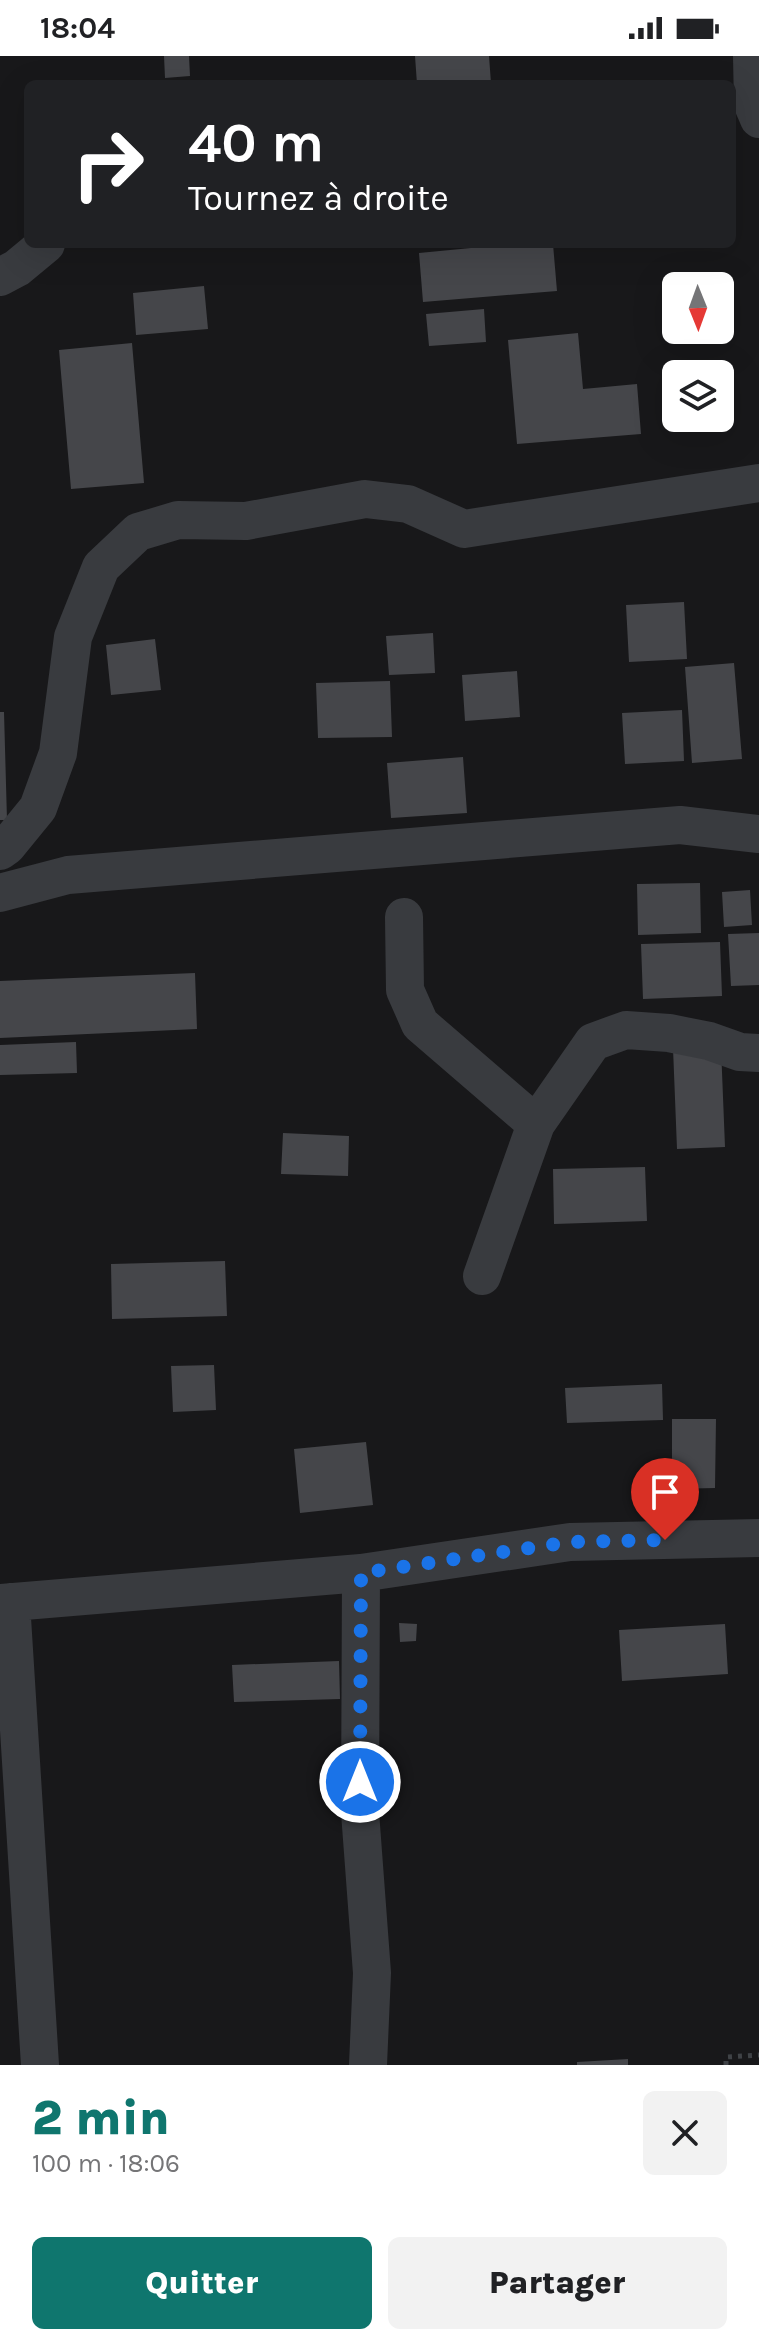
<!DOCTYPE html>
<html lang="fr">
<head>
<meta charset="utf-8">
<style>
  :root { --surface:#fff; --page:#f2f2f2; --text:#202124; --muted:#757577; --accent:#0f766e }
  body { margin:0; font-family:Karla,sans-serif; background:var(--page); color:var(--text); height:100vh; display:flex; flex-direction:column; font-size:30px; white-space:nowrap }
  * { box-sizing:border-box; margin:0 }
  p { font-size:26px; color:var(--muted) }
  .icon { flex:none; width:44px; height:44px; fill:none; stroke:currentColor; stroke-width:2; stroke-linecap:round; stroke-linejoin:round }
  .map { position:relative; height:2009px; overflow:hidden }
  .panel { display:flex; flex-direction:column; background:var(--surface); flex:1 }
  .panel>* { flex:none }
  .guide { position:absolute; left:24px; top:24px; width:712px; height:168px; border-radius:12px; box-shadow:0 8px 32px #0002; background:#202124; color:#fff; overflow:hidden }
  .needle { width:52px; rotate:179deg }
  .buttons { position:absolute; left:662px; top:216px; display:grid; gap:16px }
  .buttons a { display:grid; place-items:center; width:72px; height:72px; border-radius:12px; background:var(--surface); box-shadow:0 8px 32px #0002; font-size:40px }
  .pin { position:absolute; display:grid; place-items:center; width:68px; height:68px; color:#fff; margin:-82px -34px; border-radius:50% 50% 50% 0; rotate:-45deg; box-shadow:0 0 8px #0007 }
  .pin .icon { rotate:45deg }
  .me { position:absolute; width:88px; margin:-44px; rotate:0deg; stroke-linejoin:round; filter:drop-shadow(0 0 6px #0008) }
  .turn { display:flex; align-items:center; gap:28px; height:168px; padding:0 32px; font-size:36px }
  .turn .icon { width:104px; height:104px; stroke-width:2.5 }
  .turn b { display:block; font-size:56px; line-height:68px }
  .round { display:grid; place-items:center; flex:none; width:84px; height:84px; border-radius:12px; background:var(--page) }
  .overview { display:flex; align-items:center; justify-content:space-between; height:136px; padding:0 32px }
  h1 { font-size:48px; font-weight:800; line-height:60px; color:var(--accent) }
  .button { display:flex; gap:16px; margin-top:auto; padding:16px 32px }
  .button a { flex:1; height:92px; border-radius:12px; background:var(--accent); color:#fff; font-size:32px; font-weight:800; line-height:92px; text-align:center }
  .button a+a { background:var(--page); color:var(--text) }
  .status { display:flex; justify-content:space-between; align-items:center; height:56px; padding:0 40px; background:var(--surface); direction:ltr }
  .status svg { height:22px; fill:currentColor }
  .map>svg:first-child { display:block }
  .building { fill:#45464a }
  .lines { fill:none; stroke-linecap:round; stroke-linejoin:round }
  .path { stroke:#3f4246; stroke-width:5; stroke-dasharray:4 6; stroke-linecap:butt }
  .minor { stroke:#393b3f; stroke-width:38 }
  .route { stroke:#1a73e8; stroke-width:14; stroke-dasharray:0 25.2 }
</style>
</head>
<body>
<div class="status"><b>18:04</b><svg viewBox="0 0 49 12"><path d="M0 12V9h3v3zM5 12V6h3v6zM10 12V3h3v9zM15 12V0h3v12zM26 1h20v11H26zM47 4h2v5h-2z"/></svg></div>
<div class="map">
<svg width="759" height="2009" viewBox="0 0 759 2009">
  <rect width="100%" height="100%" fill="#18181a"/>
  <path class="building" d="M164 0H189L190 20 165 22Z
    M415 0H489L491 27 417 28Z
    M512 188H553L557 235 423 246 419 197Z
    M204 230 208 273 136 279 133 237Z
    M484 253 486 286 429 290 426 258Z
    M578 277 583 333 637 328 641 378 517 388 508 284Z
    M132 287 144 427 71 433 59 294Z
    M684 546 687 603 629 606 626 549Z
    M433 577 435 617 389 619 386 580Z
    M155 583 161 634 111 639 106 589Z
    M734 607 742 703 692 707 685 611Z
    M517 615 520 661 465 665 462 619Z
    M390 625 392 681 318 682 316 627Z
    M682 654 684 705 625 708 622 657Z
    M0 656H4L7 764H0Z
    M463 701 467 757 391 762 387 707Z
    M700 827 701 877 638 879 637 828Z
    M750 834 752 869 724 871 722 836Z
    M759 877V929L731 930 728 878Z
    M720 886 722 940 643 943 641 888Z
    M195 917 197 973 0 982V925Z
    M76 986 77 1017 0 1019V989Z
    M721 991 725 1091 677 1093 673 992Z
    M283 1077 349 1080 348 1120 281 1118Z
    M645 1111 647 1165 554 1168 553 1113Z
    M225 1205 227 1260 112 1263 111 1208Z
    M214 1309 216 1354 173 1356 171 1310Z
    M662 1328 663 1364 567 1367 565 1332Z
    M672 1363H716L715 1432 672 1433Z
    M366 1386 373 1449 300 1457 294 1393Z
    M399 1567 417 1568 416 1585 400 1586Z
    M725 1568 728 1618 622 1625 619 1574Z
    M339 1605 340 1643 234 1646 232 1609Z
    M628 2003V2009H577V2006Z"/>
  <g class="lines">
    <path class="path" d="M726 2009V2001L759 1999"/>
    <path class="minor" d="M752 0 753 49 759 63
      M0 221 17 212 46 188
      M0 795 7 790 38 752 58 697 73 581 101 511 138 476 178 464 246 465 365 443 408 448 464 473 759 427
      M0 837 68 819 680 769 759 778
      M404 861 405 934 420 968 536 1068
      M482 1220 536 1068 593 986 626 974 669 977 709 985 740 996 759 997
      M361 1517 360 1756 372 1917 368 2009
      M11 1546 40 2009
      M0 1547 361 1517 570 1486 759 1482"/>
  </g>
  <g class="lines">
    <path class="route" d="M360 1726 361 1517 570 1486 665 1484"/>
  </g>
</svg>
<div class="buttons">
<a><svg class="needle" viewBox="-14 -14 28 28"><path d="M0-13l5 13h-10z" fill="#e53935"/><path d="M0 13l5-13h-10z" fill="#757577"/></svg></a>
<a><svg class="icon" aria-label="layers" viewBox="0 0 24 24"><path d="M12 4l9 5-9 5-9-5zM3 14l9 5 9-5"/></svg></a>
</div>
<div class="pin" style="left:665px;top:1484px;background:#d93025"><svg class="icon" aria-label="arrive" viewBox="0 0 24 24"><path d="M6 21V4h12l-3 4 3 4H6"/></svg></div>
<svg class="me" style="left:360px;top:1726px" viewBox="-20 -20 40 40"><circle r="17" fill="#1a73e8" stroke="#fff" stroke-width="3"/><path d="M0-11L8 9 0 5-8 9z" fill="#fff"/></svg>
<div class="guide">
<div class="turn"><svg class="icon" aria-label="right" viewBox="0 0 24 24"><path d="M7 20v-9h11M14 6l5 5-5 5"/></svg><div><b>40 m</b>Tournez à droite</div></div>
</div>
</div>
<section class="panel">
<div class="overview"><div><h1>2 min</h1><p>100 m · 18:06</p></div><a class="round"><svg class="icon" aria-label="close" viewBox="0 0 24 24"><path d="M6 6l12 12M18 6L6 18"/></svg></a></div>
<div class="button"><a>Quitter</a><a>Partager</a></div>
</section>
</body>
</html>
